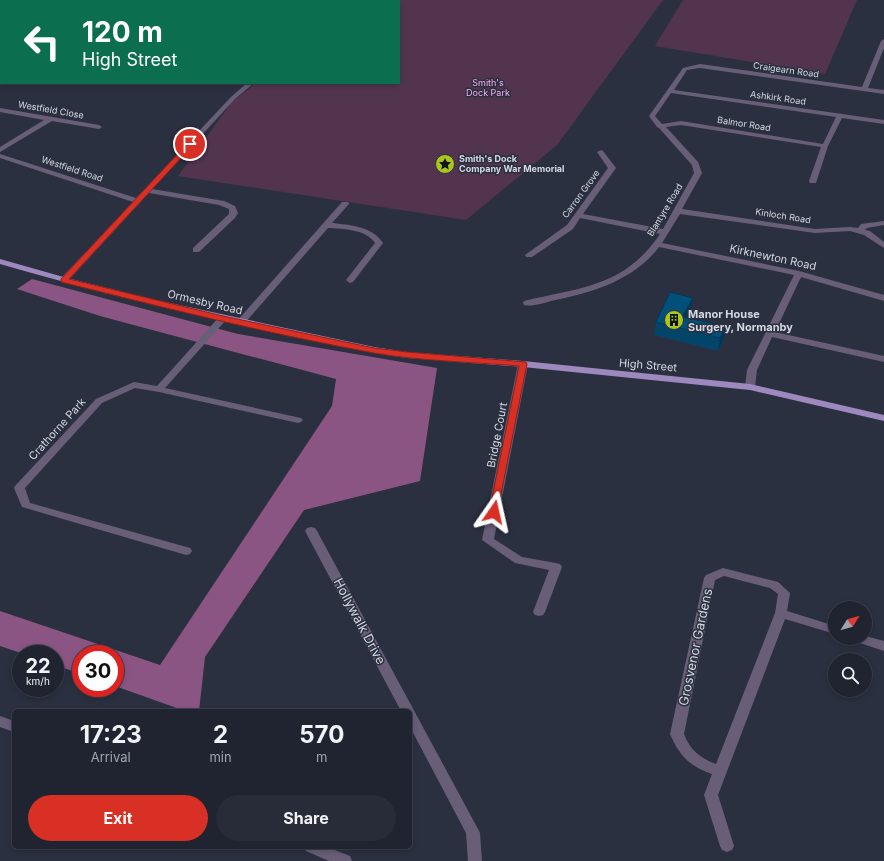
<!DOCTYPE html>
<html lang="en">
<head>
<meta charset="utf-8">
<style>
  :root { --surface:#202430; --page:#282c38; --text:#f1f3f6; --muted:#a2a4ab; --line:#3d414c; --accent:#d93025 }
  body { margin:0; font-family:Inter,sans-serif; background:var(--page); color:var(--text); height:100vh; display:flex; flex-direction:column; font-size:15px; white-space:nowrap }
  * { box-sizing:border-box; margin:0 }
  p { font-size:13px; color:var(--muted) }
  .icon { flex:none; width:22px; height:22px; fill:none; stroke:currentColor; stroke-width:2; stroke-linecap:round; stroke-linejoin:round }
  .map { position:relative; flex:1; overflow:hidden }
  .side { position:absolute; left:12px; top:709px; width:400px; height:140px; display:flex; flex-direction:column; background:var(--surface); border-radius:6px; box-shadow:0 2px 6px #0003,0 0 0 1px var(--line) }
  .side>* { flex:none }
  .top-card { position:absolute; left:0px; top:0px; width:400px; height:84px; box-shadow:0 2px 6px #0003,0 0 0 1px var(--line); background:#0b6e4f; color:#fff; overflow:hidden }
  .needle { width:26px; rotate:53deg }
  .fabs { position:absolute; left:828px; top:601px; display:grid; gap:8px }
  .fabs a { display:grid; place-items:center; width:44px; height:44px; border-radius:50%; background:var(--surface); box-shadow:0 2px 6px #0003,0 0 0 1px var(--line); font-size:20px }
  .speed { position:absolute; left:12px; top:645px; display:flex; gap:8px; font-size:20px; font-weight:700; text-align:center }
  .speed>* { display:grid; place-content:center; width:52px; height:52px; border-radius:50%; background:var(--surface); box-shadow:0 2px 6px #0003,0 0 0 1px var(--line); line-height:1 }
  .speed small { font-size:10px; font-weight:400 }
  .speed .limit { border:6px solid #d22; background:#fff; color:#111 }
  .pin { position:absolute; display:grid; place-items:center; width:34px; height:34px; color:#fff; margin:-17px; border:2px solid #fff; border-radius:50%; box-shadow:0 1px 4px #0007 }
  .me { position:absolute; width:44px; margin:-22px; rotate:11deg; stroke-linejoin:round; filter:drop-shadow(0 0 3px #0008) }
  .turn { display:flex; align-items:center; gap:14px; height:84px; padding:0 16px; font-size:18px }
  .turn .icon { width:52px; height:52px; stroke-width:2.5 }
  .turn b { display:block; font-size:28px; line-height:34px }
  .eta { display:flex; justify-content:space-evenly; align-items:center; height:68px; text-align:center }
  .eta b { font-size:24px; font-weight:700; line-height:28px }
  .primary-button { display:flex; gap:8px; margin-top:auto; padding:8px 16px }
  .primary-button a { flex:1; height:46px; border-radius:24px; background:var(--accent); color:#fff; font-size:16px; font-weight:700; line-height:46px; text-align:center }
  .primary-button a+a { background:var(--page); color:var(--text) }
  .map>svg:first-child { display:block }
  .green { fill:#53344f }
  .forest { fill:#8b5583 }
  .lines { fill:none; stroke-linecap:round; stroke-linejoin:round }
  .stream { stroke:#002025; stroke-width:3 }
  .minor { fill:#685e78; fill-rule:evenodd }
  .major { fill:#9e89bf; fill-rule:evenodd }
  .wall { fill:#024569 }
  .shaded-wall { fill:#013855 }
  .building { fill:#02507a; stroke:#013855 }
  .route { fill:#d93025; stroke:#8d1f18 }
  .labels { text-anchor:middle; stroke-width:3; stroke-linejoin:round; paint-order:stroke }
  .far-street-label { font-size:9px; fill:#d5d9e3; stroke:#2b3040 }
  .far-park-label { font-size:9px; fill:#fbacef; stroke:#2b3040 }
  .far-poi-label { font-size:9px; font-weight:bold; fill:#d5d9e3; stroke:#2b3040; text-anchor:start }
  .street-label { font-size:11px; fill:#d5d9e3; stroke:#2b3040 }
  .poi-label { font-size:11px; font-weight:bold; fill:#d5d9e3; stroke:#2b3040; text-anchor:start }
  .near-street-label { font-size:13px; fill:#d5d9e3; stroke:#2b3040 }
</style>
</head>
<body>
<div class="map">
<svg width="884" height="861" viewBox="0 0 884 861">
  <rect width="100%" height="100%" fill="#2b3040"/>
  <path class="green" d="M370 0H663L557 145 466 220 178 176 232 102 256 83H399V1H369Z
    M683 0H857L825 74 655 46Z"/>
  <path class="forest" d="M32 279 238 334 437 368 420 481 304 510 205 657 199 711H185L115 686V654H81V674L55 665V654H24L0 646V611L160 665 332 406 336 379 100 316 17 289Z"/>
  <g class="lines">
    <path class="stream" d="M122 1 124 0"/>
    <path class="minor" d="M166 0H173L165 1Z
      M261 0H267L260 1Z
      M356 0H363L355 1Z
      M884 39V48L868 88 884 90V94L700 68 687 70 674 90 884 120V124L842 118 828 146 816 183H810L809 181 821 147 681 125 666 127 698 162 702 173 682 209 815 229 850 227 858 228 861 224 884 221V225L867 228 865 230 870 231 884 242V248L864 235 850 231 815 233 680 214 662 243 799 271 884 295V301L801 277 775 332 884 356V362L772 337 757 370 755 387 753 389H747L745 387 747 370 794 275 659 247C633 281 591 293 551 301 543 303 532 307 524 305L523 303 524 301C582 287 624 287 660 234L580 218 573 229 532 257H526L525 255 567 225 608 168 597 152 601 150 603 151 616 168 583 214 663 229 694 173 692 165 659 128 657 127 649 116 683 68 700 64 862 87 881 41ZM671 93 836 117 823 144 681 121 662 124 655 116Z
      M247 83H254L235 99 152 189 224 201 235 206 238 213 235 218 199 252H193V248L229 214V209L219 205 149 193 67 282H61V278L133 202 0 158V154L136 198 231 97Z
      M0 108 99 125 102 127 99 129 52 121 0 152V147L44 120 0 112Z
      M342 202H348L349 204 332 223C350 225 372 226 383 243L353 282 350 283 346 280 375 243C366 229 343 229 328 228L244 324H238L237 322 238 320Z
      M223 315 227 318 226 320 165 388 301 418 303 420 301 422 298 423 159 392 135 388 102 403 25 488 30 503 190 548 192 551 190 554 186 555 22 507 14 488 15 486 96 399 134 382 157 386 220 316Z
      M523 361 528 364 494 539 522 557 556 563 560 564 562 567 545 612 543 615 539 616 535 615 533 612 549 570 515 563 482 540 518 364Z
      M311 527 315 528 317 531 478 829 480 833 482 861H468L466 833 410 727V711H401L305 531 307 528Z
      M723 568 778 582 790 593 787 611 835 626V634L785 619 718 795 734 846 732 850 727 852 722 850 720 846 704 795 712 774C690 767 679 755 670 734L704 578 706 575ZM724 576 770 588 778 594 775 613 716 764C700 758 690 750 684 734L715 580Z
      M865 636 884 641V651L854 641 852 638H865Z
      M0 716 14 721V732L0 727Z
      M304 847H327L350 856 352 861H329L306 851Z"/>
    <path class="major" d="M0 259 67 278 156 300 374 347 407 352 523 361 750 384 884 415V421L750 390 523 367 407 358 374 353C249 326 123 300 0 264Z"/>
  </g>
  <path class="wall" d="M693 298 691 311 687 318 724 339 718 351 654 335 656 322Z"/>
  <path class="shaded-wall" d="M693 298 691 311 681 328 682 317Z
    M726 326 724 339 718 351 720 338Z"/>
  <path class="building" d="M670 292 693 298 682 317 726 326 720 338 656 322Z"/>
  <path class="route" d="M188 143 194 144 69 279 223 316 374 348 407 352 526 362 527 364 497 514 494 515 489 512 519 366C471 362 421 361 374 353 269 334 165 308 61 282V279Z"/>
  <defs>
    <g id="sight-disc" transform="scale(1)"><circle r="9.5" fill="#a9c71b" stroke="#2b3040"/><path d="M0-6L1.8-2.2L6-1.7L2.9 1.2L3.7 5.4L0 3.3L-3.7 5.4L-2.9 1.2L-6-1.7L-1.8-2.2Z" fill="#111"/></g>
    <g id="building-disc" transform="scale(1)"><circle r="9.5" fill="#a9c71b" stroke="#2b3040"/><path d="M-4-6H4V6H1V3H-1V6H-4ZM-2.5-4.3h1.7v1.8h-1.7ZM.8-4.3h1.7v1.8H.8ZM-2.5-1h1.7V.8h-1.7ZM.8-1h1.7V.8H.8Z" fill="#111"/></g>
  </defs>
  <g fill-rule="evenodd">
    <use href="#sight-disc" x="445" y="164"/>
    <use href="#building-disc" x="674" y="320"/>
  </g>
  <g class="labels">
    <g class="far-street-label">
      <text transform="translate(786 70) rotate(8)" y="3">Craigearn Road</text>
      <text transform="translate(778 98) rotate(8)" y="3">Ashkirk Road</text>
      <text transform="translate(51 110) rotate(10)" y="3">Westfield Close</text>
      <text transform="translate(744 124) rotate(9)" y="3">Balmor Road</text>
      <text transform="translate(72 169) rotate(18)" y="3">Westfield Road</text>
      <text transform="translate(581 194) rotate(-54)" y="3">Carron Grove</text>
      <text transform="translate(665 210) rotate(-59)" y="3">Blantyre Road</text>
      <text transform="translate(783 216) rotate(9)" y="3">Kinloch Road</text>
    </g>
    <g class="far-park-label">
      <text x="488" y="86">Smith's<tspan x="488" dy="10">Dock Park</tspan></text>
    </g>
    <g class="far-poi-label">
      <text x="459" y="162">Smith's Dock<tspan x="459" dy="10">Company War Memorial</tspan></text>
    </g>
    <g class="street-label">
      <text transform="translate(773 257) rotate(12)" y="4">Kirknewton Road</text>
      <text transform="translate(205 302) rotate(13)" y="4">Ormesby Road</text>
      <text transform="translate(648 365) rotate(5)" y="4">High Street</text>
      <text transform="translate(57 429) rotate(-48)" y="4">Crathorne Park</text>
      <text transform="translate(497 435) rotate(-79)" y="4">Bridge Court</text>
    </g>
    <g class="poi-label">
      <text x="688" y="318">Manor House<tspan x="688" dy="13">Surgery, Normanby</tspan></text>
    </g>
    <g class="near-street-label">
      <text transform="translate(360 621) rotate(62)" y="5">Hollywalk Drive</text>
      <text transform="translate(695 647) rotate(-78)" y="5">Grosvenor Gardens</text>
    </g>
  </g>
</svg>
<div class="fabs">
<a><svg class="needle" viewBox="-14 -14 28 28"><path d="M0-13l5 13h-10z" fill="#e53935"/><path d="M0 13l5-13h-10z" fill="#a2a4ab"/></svg></a>
<a><svg class="icon" aria-label="search" viewBox="0 0 24 24"><circle cx="10" cy="10" r="6"/><path d="M15 15l6 6"/></svg></a>
</div>
<div class="speed"><div>22<small>km/h</small></div><div class="limit">30</div></div>
<div class="pin" style="left:190px;top:144px;background:#d93025"><svg class="icon" aria-label="arrive" viewBox="0 0 24 24"><path d="M6 21V4h12l-3 4 3 4H6"/></svg></div>
<svg class="me" style="left:494px;top:512px" viewBox="-20 -20 40 40"><path d="M0-17L14 15 0 8-14 15z" fill="#d93025" stroke="#fff" stroke-width="4"/></svg>
<div class="top-card">
<div class="turn"><svg class="icon" aria-label="left" viewBox="0 0 24 24"><path d="M17 20v-9H6M10 6l-5 5 5 5"/></svg><div><b>120 m</b>High Street</div></div>
</div>
<section class="side">
<div class="eta">
<div><b>17:23</b><p>Arrival</p></div>
<div><b>2</b><p>min</p></div>
<div><b>570</b><p>m</p></div>
</div>
<div class="primary-button"><a>Exit</a><a>Share</a></div>
</section>
</div>
</body>
</html>
